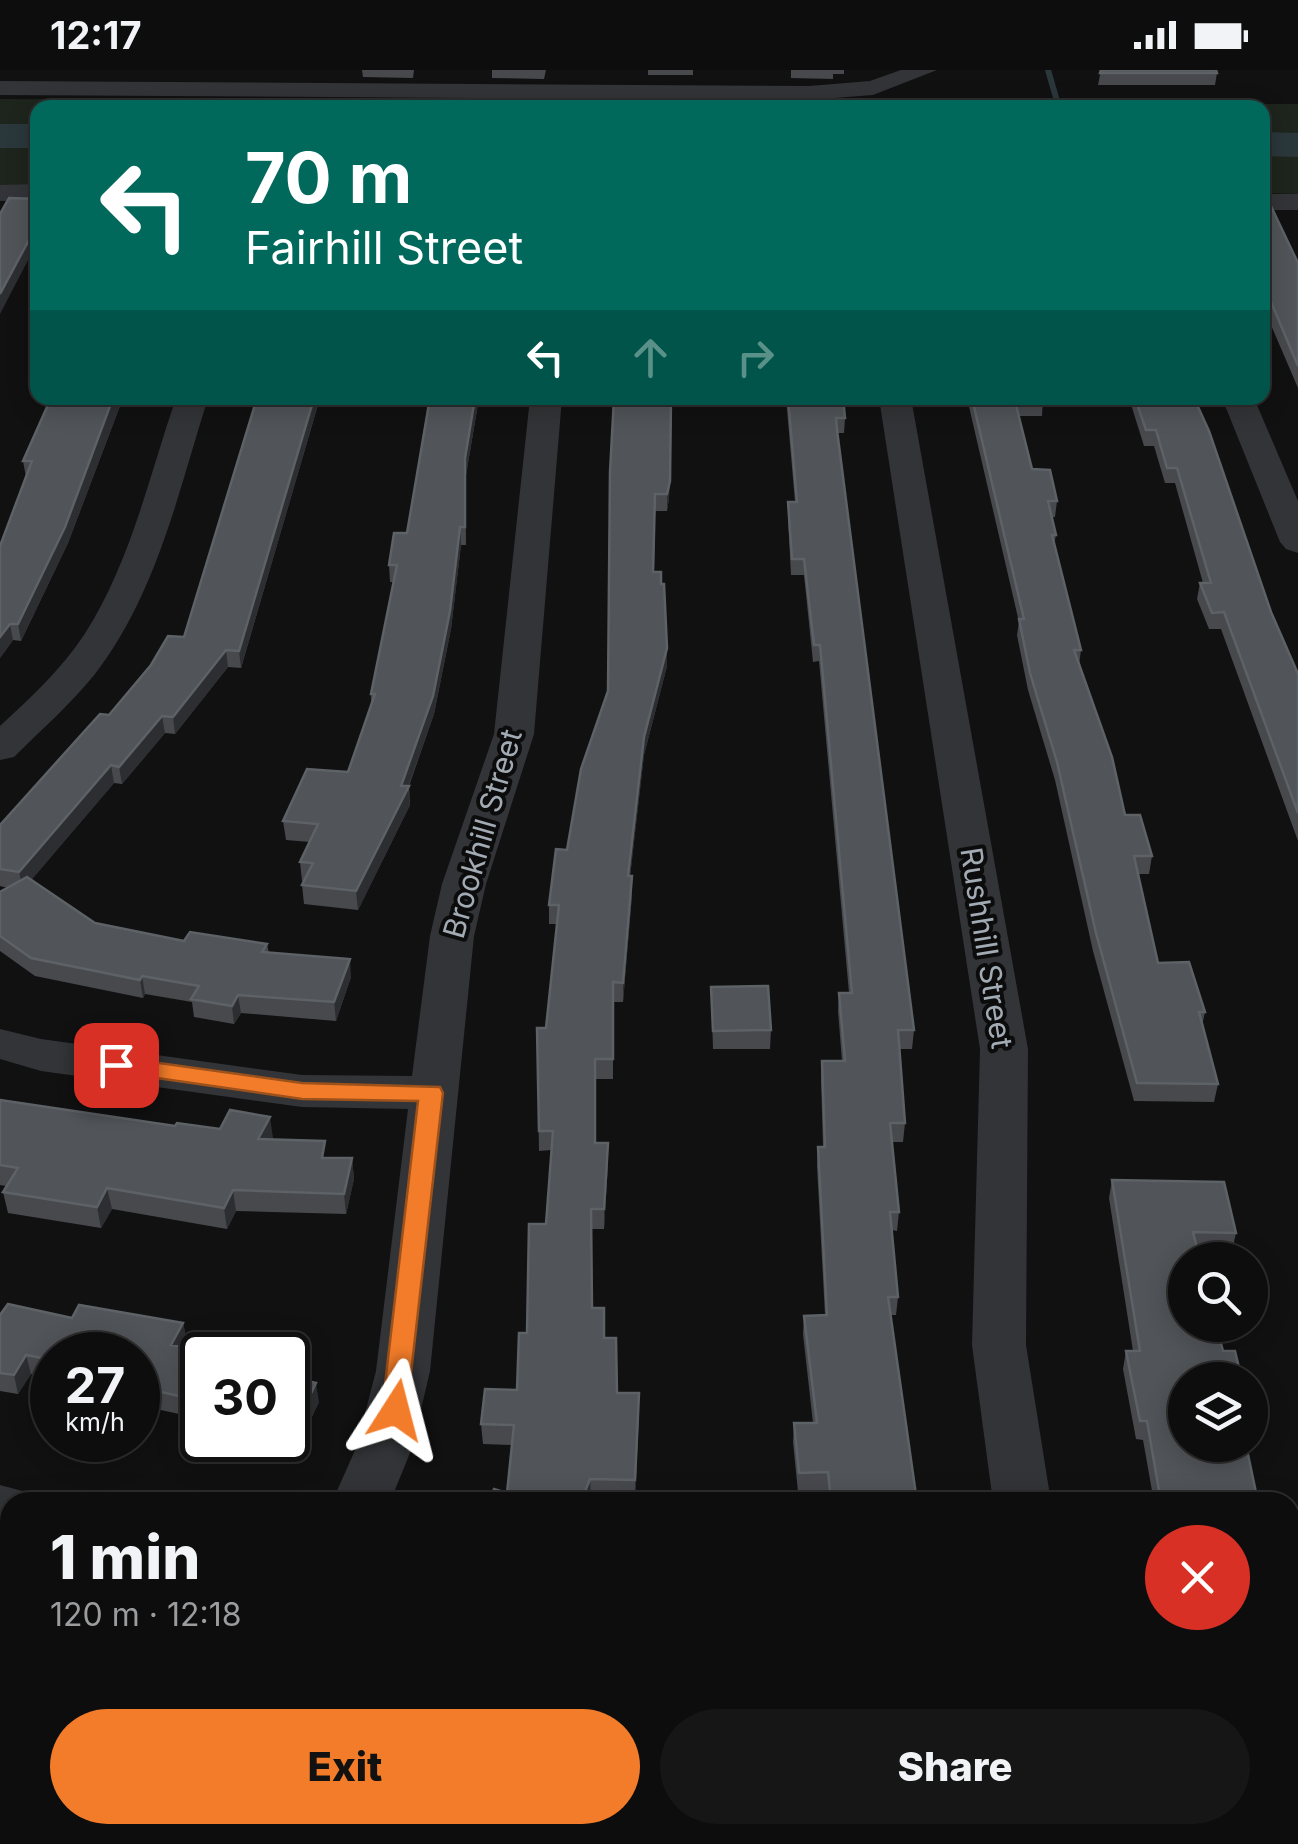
<!DOCTYPE html>
<html lang="en">
<head>
<meta charset="utf-8">
<style>
  :root { --surface:#0d0d0e; --page:#161617; --text:#f1f3f6; --muted:#9a9c9e; --line:#2d2d2e; --accent:#f27c29 }
  body { margin:0; font-family:Inter,sans-serif; background:var(--page); color:var(--text); height:100vh; display:flex; flex-direction:column; font-size:38px; white-space:nowrap }
  * { box-sizing:border-box; margin:0 }
  p { font-size:32px; color:var(--muted) }
  .icon { flex:none; width:55px; height:55px; fill:none; stroke:currentColor; stroke-width:2; stroke-linecap:round; stroke-linejoin:round }
  .map { position:relative; flex:1; overflow:hidden }
  .drawer { position:absolute; left:0px; top:1422px; width:1300px; height:352px; display:flex; flex-direction:column; background:var(--surface); border-radius:30px 30px 0 0; box-shadow:0 5px 25px #0003,0 0 0 2px var(--line) }
  .drawer>* { flex:none }
  .banner { position:absolute; left:30px; top:30px; width:1240px; height:305px; border-radius:20px; box-shadow:0 5px 25px #0003,0 0 0 2px var(--line); background:#00695c; color:#fff; overflow:hidden }
  .tools { position:absolute; left:1168px; top:1172px; display:grid; gap:20px }
  .tools a { display:grid; place-items:center; width:100px; height:100px; border-radius:50%; background:var(--surface); box-shadow:0 5px 25px #0003,0 0 0 2px var(--line); font-size:50px }
  .speed { position:absolute; left:30px; top:1262px; display:flex; gap:20px; font-size:50px; font-weight:700; text-align:center }
  .speed>* { display:grid; place-content:center; width:130px; height:130px; border-radius:50%; background:var(--surface); box-shadow:0 5px 25px #0003,0 0 0 2px var(--line); line-height:1 }
  .speed small { font-size:25px; font-weight:400 }
  .speed .limit { border:5px solid #111; border-radius:15px; background:#fff; color:#111 }
  .pin { position:absolute; display:grid; place-items:center; width:85px; height:85px; color:#fff; margin:-42px; border-radius:20px; box-shadow:0 5px 15px #0006 }
  .me { position:absolute; width:110px; margin:-55px; rotate:9deg; stroke-linejoin:round; filter:drop-shadow(0 0 8px #0008) }
  .turn { display:flex; align-items:center; gap:35px; height:210px; padding:0 50px; font-size:45px }
  .turn .icon { width:130px; height:130px; stroke-width:2.5 }
  .turn b { display:block; font-size:70px; line-height:85px }
  .lanes { display:flex; align-items:center; height:95px; padding:0 50px; background:#0003; justify-content:center; gap:50px; direction:ltr }
  .lanes .off { opacity:.35 }
  .round { display:grid; place-items:center; flex:none; width:105px; height:105px; border-radius:52px; background:var(--page) }
  .overview { display:flex; align-items:center; justify-content:space-between; height:170px; padding:0 50px }
  h1 { font-size:60px; font-weight:800; line-height:75px }
  .cta { display:flex; gap:20px; margin-top:auto; padding:20px 50px }
  .cta a { flex:1; height:115px; border-radius:60px; background:var(--accent); color:#111; font-size:40px; font-weight:800; line-height:115px; text-align:center }
  .cta a+a { background:var(--page); color:var(--text) }
  .status { display:flex; justify-content:space-between; align-items:center; height:70px; padding:0 50px; background:var(--surface); direction:ltr }
  .status svg { height:28px; fill:currentColor }
  .map>svg:first-child { display:block }
  .green { fill:#1e251d }
  .lines { fill:none; stroke-linecap:round; stroke-linejoin:round }
  .stream { stroke:#2a373b; stroke-width:6 }
  .river { fill:#2a373b; fill-rule:evenodd }
  .minor { fill:#323437; fill-rule:evenodd }
  .wall { fill:#47494d }
  .shaded-wall { fill:#2d2e31 }
  .building { fill:#515458; stroke:#5d6266; stroke-width:2.5 }
  .route { fill:#f27c29; stroke:#9d511b; stroke-width:2.5 }
  .labels { text-anchor:middle; stroke-width:8; stroke-linejoin:round; paint-order:stroke }
  .street-label { font-size:30px; fill:#a2abb3; stroke:#0c0c0d }
</style>
</head>
<body>
<div class="status"><b>12:17</b><svg viewBox="0 0 49 12"><path d="M0 12V9h3v3zM5 12V6h3v6zM10 12V3h3v9zM15 12V0h3v12zM26 1h20v11H26zM47 4h2v5h-2z"/></svg></div>
<div class="map">
<svg width="1298" height="1774" viewBox="0 0 1298 1774">
  <rect width="100%" height="100%" fill="#111112"/>
  <path class="green" d="M0 29 1298 34V124L1263 123 1262 38H38L37 117H0Z"/>
  <g class="lines">
    <path class="stream" d="M1048 0 1059 38"/>
    <path class="river" d="M0 54H38V78H0Z
      M1262 62 1298 63V87L1262 86Z"/>
    <path class="minor" d="M901 0H937L873 25 809 30 0 25V11L809 16 870 11Z
      M38 114V130L0 131V115Z
      M1262 124H1298V140H1262Z
      M176 328H208C178 423 157 523 95 604 71 634 41 660 14 687L0 690V656C30 628 61 600 84 565 130 494 149 407 176 328Z
      M530 328H562L534 664 486 814 474 866 430 1301 412 1378 390 1432H332L356 1378 376 1301 408 1039 302 1037 41 1001 0 989V959L41 969 302 1005 412 1006 430 866 442 814 494 664Z
      M879 328H911L1028 979 1026 1275 1051 1432H993L972 1275 980 979Z
      M1222 328H1254L1298 431V483L1286 479 1280 472Z
      M0 1415 30 1423 35 1432H10V1463L0 1461Z
      M574 1765H644L648 1774H578Z
      M988 1765H1054L1051 1774H985Z"/>
  </g>
  <path class="wall" d="M362 0H414L413 8 363 7Z
    M492 0H546L544 9 492 8Z
    M648 0H693V5H648Z
    M791 0H844V4H833V9L791 8Z
    M1101 0 1217 3 1215 15H1098Z
    M1262 130 1298 193V318L1262 234Z
    M51 328H123L68 473 21 571 13 570 0 588 26 407 23 391Z
    M257 328H320L241 598 228 597 175 664 165 663 122 714 114 713 31 810 95 853 184 871 267 874 269 883 351 907 336 951 241 943 234 954 194 947 192 932 145 924 143 928 35 906 0 881V822L8 818 0 816V755L184 567Z
    M426 328H479L466 405V475H461L451 559 434 644 409 716 410 735 358 840 304 834 302 815 304 811H302L300 792 310 772 286 770 283 751 348 702 371 634V624L394 512H390L389 495 407 463 427 340Z
    M672 328 669 428 667 441H655L654 502 661 514 667 578V596L644 685 630 806 632 825 623 932H613V1009H595V1073L608 1093 604 1159H592V1238L604 1268 617 1323 639 1343 635 1430 591 1429 589 1432H488L507 1423 512 1375 483 1374 481 1354 517 1320 546 1154 551 1080 539 1081 537 958H546L557 854H549V835L567 780 608 621Z
    M786 328H843L845 348 844 363H837L914 960 912 979H899L905 1053 903 1072H892L899 1142 897 1161 892 1160 898 1227 896 1245H891L916 1425 961 1432H828L827 1421 798 1422 793 1372 794 1353H813L803 1264 804 1246 825 1245 817 1096 818 1077H823L821 1009 822 991H842L838 941 839 923H849L819 591 813 592 804 505H791L788 448V432H795Z
    M967 328H1043L1042 346H1019L1032 399 1057 431 1055 447H1051L1056 465 1054 475 1081 580 1079 595 1125 745 1152 786 1149 804H1138L1158 893 1205 942 1202 956 1218 1014 1214 1032 1134 1031 1093 881 1055 710 1028 620 1017 565 1019 552Z
    M1129 328H1194L1271 542 1298 604V771L1221 559H1209L1197 529 1200 513H1203L1175 413H1165L1154 376H1144Z
    M711 917 771 960 770 979H713Z
    M0 1030 175 1056 273 1068 272 1070 327 1088H352L354 1109 346 1144 236 1141 227 1159 112 1139 101 1158 8 1143 3 1122 6 1116 0 1115Z
    M1112 1110 1236 1163 1232 1181H1198L1185 1310 1258 1432H1154L1143 1370 1136 1369 1123 1299 1126 1281H1133L1109 1128Z
    M0 1245 183 1253 187 1272 184 1277 202 1285V1349L138 1335V1285H52V1308L31 1304 18 1324 0 1321Z
    M288 1307 319 1332 295 1382 239 1370H288Z
    M0 1533 10 1537V1628L0 1625Z
    M1290 1627H1298V1693H1290Z
    M178 1765H233L226 1774H180Z
    M236 1765H464L473 1774H247Z
    M776 1765H840L832 1774H788Z"/>
  <path class="shaded-wall" d="M38 153V171L0 244V224Z
    M113 328H123L68 473 21 571 18 554Z
    M314 328H320L241 598 239 581Z
    M475 328H479L466 405V475L465 388Z
    M672 328 669 428 667 441V424Z
    M460 457 461 475 451 559 434 644 408 717 410 735 358 840 356 821 401 716Z
    M10 554 13 570 0 588V567Z
    M667 578V596L644 685 628 825V806L644 667Z
    M226 580 228 597 175 664 173 647Z
    M162 646 165 663 122 714 119 697Z
    M111 695 114 713 23 820 19 802Z
    M632 806V825L623 932V913Z
    M350 889 351 907 336 951 334 932Z
    M142 906 145 924 143 928 140 910Z
    M238 925 241 943 234 954 232 936Z
    M270 1047 273 1068 261 1090 258 1069Z
    M608 1073V1093L604 1159V1139Z
    M352 1088 354 1109 346 1144 344 1124Z
    M107 1118 112 1139 101 1158 97 1137Z
    M233 1120 236 1141 227 1159 224 1138Z
    M183 1253 187 1272 175 1293 171 1275Z
    M26 1285 31 1304 18 1324 14 1305Z
    M316 1313 319 1332 295 1382 292 1363Z
    M639 1323V1343L635 1430V1410Z
    M590 1409 591 1429 589 1432H581Z
    M214 1765H233L226 1774H211L210 1770Z
    M825 1765H840L832 1774H817Z"/>
  <path class="building" d="M1101 0H1216L1217 3H1100Z
    M9 128 38 129V153L0 224V144Z
    M1262 130H1268L1298 193V296L1266 220H1262Z
    M51 328H113L65 457 18 554H10L0 567V476L32 391H23Z
    M257 328H314L239 581 226 580 173 647 162 646 119 697 111 695 19 802 0 799V755L100 644 109 645 151 595 168 566 184 567Z
    M430 328H475L465 388V457H460L450 541 433 626 401 716H409L356 821 302 815 313 793 300 792 318 754 283 751 307 699 348 702 375 624H371L397 495H389L394 463H407Z
    M614 328H671L670 411 667 424H655L653 502H661V514H664L667 578 644 667 628 806H632L623 913 613 912V989H595V1073H608L604 1139H591L592 1238H604V1268H616L617 1323H639L635 1410 590 1409 581 1432H488L494 1419 507 1423 514 1355 481 1354 485 1319 517 1320 519 1263H527L529 1154H546L553 1061H539L537 958H546L559 835H549L556 779 567 780 581 699 608 621 610 402Z
    M788 328H843L845 348H836L837 360 914 960H898L905 1053H890L899 1142H890L898 1227H888L916 1425 960 1424 961 1432H831L828 1402 799 1403 794 1353H817L804 1246 827 1245 818 1077H825L822 991H845L839 923H852L820 575H814L804 489H792L788 432H797Z
    M972 328H1043L1044 331H1015L1032 399 1050 400 1057 431H1048L1056 465H1052L1081 580H1074L1112 687 1125 745H1140L1152 786H1134L1158 893 1189 892 1205 942H1199L1218 1014 1137 1013 1096 863 1057 692 1030 603 1019 549H1024Z
    M1135 328H1194L1209 361 1271 542 1298 604V743L1224 542 1212 543 1200 513H1211L1177 398H1167L1156 360H1146Z
    M27 807 95 853 184 871 190 862 267 874 262 882 350 889 334 932 238 925 232 936 191 929 199 916 142 906 140 910 31 888 0 866V822Z
    M768 916 771 960 713 961 711 917Z
    M0 1030 175 1056 177 1053 220 1059 230 1040 270 1047 258 1069 325 1071 322 1088H352L344 1124 233 1120 224 1138 107 1118 97 1137 3 1122 18 1098 0 1095Z
    M1112 1110 1224 1112 1236 1163 1193 1162 1200 1190H1185V1255H1216L1223 1281H1235L1242 1310H1185V1375H1246L1258 1432H1161L1147 1351H1140L1126 1281H1140Z
    M8 1234 72 1248 79 1235 183 1253 171 1275 233 1285H202V1331L138 1317V1285H52V1290L26 1285 14 1305 0 1303V1245Z
    M288 1307 316 1313 292 1363 288 1362Z
    M0 1533 10 1537V1610L0 1607Z
    M1290 1627H1298V1674H1290Z
    M1290 1729 1298 1731V1747L1293 1774H1172L1174 1765H1290Z
    M199 1765H214L210 1770Z
    M257 1765H464L473 1774H268Z
    M801 1765H825L817 1774H812Z"/>
  <path class="route" d="M116 987 302 1013 440 1017 443 1023 406 1347H386L382 1340 418 1031 302 1029 108 1001 104 995Z"/>
  <g class="labels">
    <g class="street-label">
      <text transform="translate(483 764) rotate(-74)" y="10">Brookhill Street</text>
      <text transform="translate(986 878) rotate(81)" y="10">Rushhill Street</text>
    </g>
  </g>
</svg>
<div class="tools">
<a><svg class="icon" aria-label="search" viewBox="0 0 24 24"><circle cx="10" cy="10" r="6"/><path d="M15 15l6 6"/></svg></a>
<a><svg class="icon" aria-label="layers" viewBox="0 0 24 24"><path d="M12 4l9 5-9 5-9-5zM3 14l9 5 9-5"/></svg></a>
</div>
<div class="speed"><div>27<small>km/h</small></div><div class="limit">30</div></div>
<div class="pin" style="left:116px;top:995px;background:#d93025"><svg class="icon" aria-label="arrive" viewBox="0 0 24 24"><path d="M6 21V4h12l-3 4 3 4H6"/></svg></div>
<svg class="me" style="left:396px;top:1340px" viewBox="-20 -20 40 40"><path d="M0-17L14 15 0 8-14 15z" fill="#f27c29" stroke="#fff" stroke-width="4"/></svg>
<div class="banner">
<div class="turn"><svg class="icon" aria-label="left" viewBox="0 0 24 24"><path d="M17 20v-9H6M10 6l-5 5 5 5"/></svg><div><b>70 m</b>Fairhill Street</div></div>
<div class="lanes"><svg class="icon" aria-label="left" viewBox="0 0 24 24"><path d="M17 20v-9H6M10 6l-5 5 5 5"/></svg><svg class="icon off" aria-label="ahead" viewBox="0 0 24 24"><path d="M12 20V5M6 11l6-6 6 6"/></svg><svg class="icon off" aria-label="right" viewBox="0 0 24 24"><path d="M7 20v-9h11M14 6l5 5-5 5"/></svg></div>
</div>
<section class="drawer">
<div class="overview"><div><h1>1 min</h1><p>120 m · 12:18</p></div><a class="round" style="background:#d93025;color:#fff"><svg class="icon" aria-label="close" viewBox="0 0 24 24"><path d="M6 6l12 12M18 6L6 18"/></svg></a></div>
<div class="cta"><a>Exit</a><a>Share</a></div>
</section>
</div>
</body>
</html>
